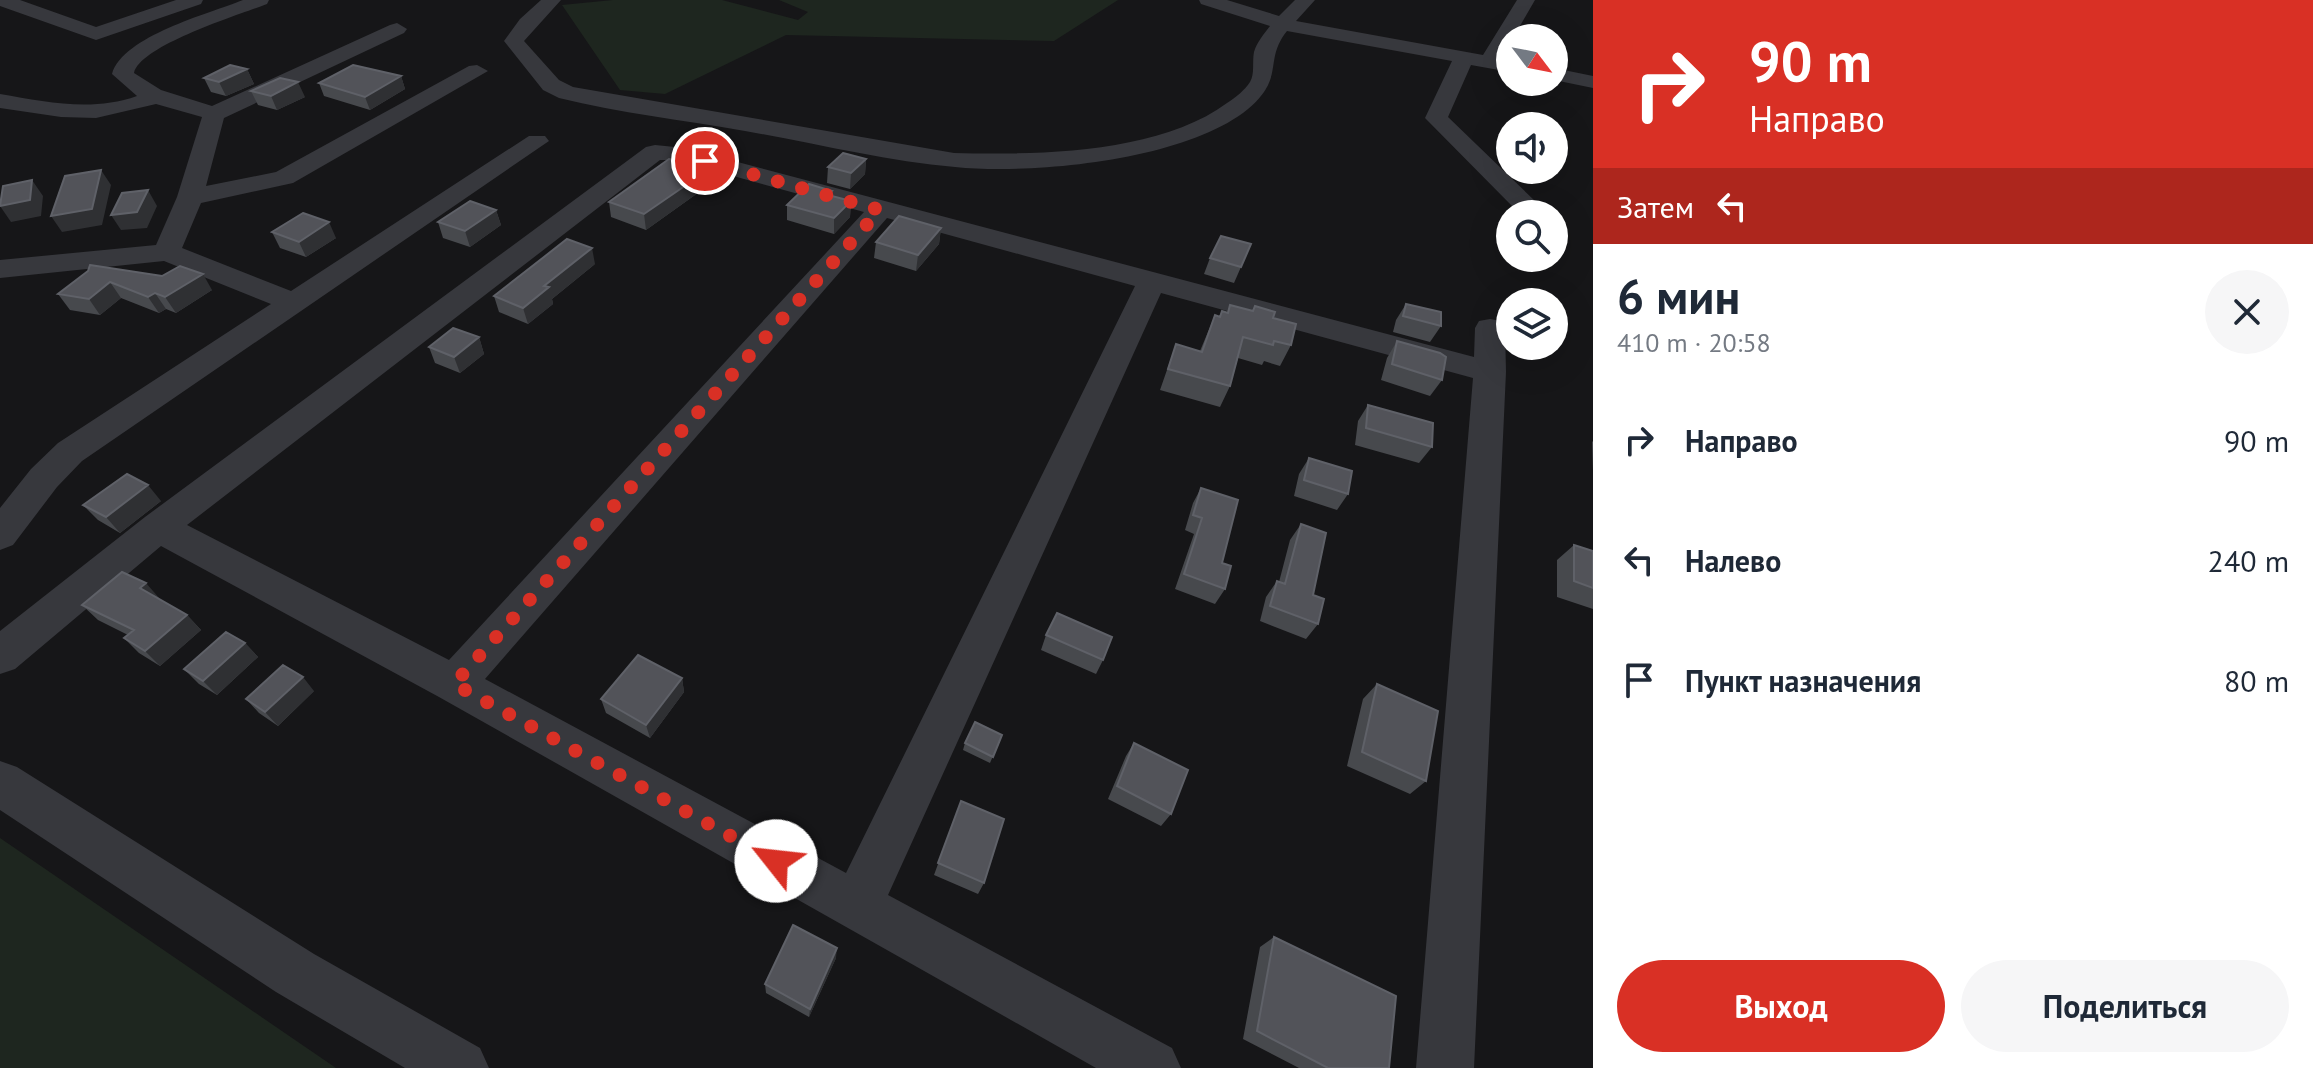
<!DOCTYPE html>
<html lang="ru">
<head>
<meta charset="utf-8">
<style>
  :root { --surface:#fff; --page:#f6f6f7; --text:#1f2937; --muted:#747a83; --accent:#d93025 }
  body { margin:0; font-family:"PT Sans",sans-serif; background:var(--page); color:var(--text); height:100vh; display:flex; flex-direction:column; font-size:30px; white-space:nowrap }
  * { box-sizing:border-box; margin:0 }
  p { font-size:26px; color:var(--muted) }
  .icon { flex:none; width:44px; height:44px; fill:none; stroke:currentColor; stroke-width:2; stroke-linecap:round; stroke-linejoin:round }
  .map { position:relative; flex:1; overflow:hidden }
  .details { display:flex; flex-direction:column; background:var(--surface); width:720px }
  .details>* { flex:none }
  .guide { background:#d93025; color:#fff; overflow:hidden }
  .needle { width:52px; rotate:122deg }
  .controls { position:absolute; left:1496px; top:24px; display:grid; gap:16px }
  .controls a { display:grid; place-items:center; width:72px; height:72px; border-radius:50%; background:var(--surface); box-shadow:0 8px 32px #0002; font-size:40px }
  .pin { position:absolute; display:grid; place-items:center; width:68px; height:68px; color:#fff; margin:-34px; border:4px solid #fff; border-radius:50%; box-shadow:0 2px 8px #0007 }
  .me { position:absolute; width:88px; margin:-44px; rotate:299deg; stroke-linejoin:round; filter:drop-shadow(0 0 6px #0008) }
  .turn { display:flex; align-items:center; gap:28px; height:168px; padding:0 24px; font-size:36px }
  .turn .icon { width:104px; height:104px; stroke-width:2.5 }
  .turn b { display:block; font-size:56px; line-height:68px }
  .then { display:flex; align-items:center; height:76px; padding:0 24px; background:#0003; gap:16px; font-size:30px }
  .round { display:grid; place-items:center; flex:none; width:84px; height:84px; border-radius:42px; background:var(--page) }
  .summary { display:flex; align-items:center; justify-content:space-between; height:136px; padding:0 24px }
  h1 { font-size:48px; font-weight:600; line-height:60px }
  .button { display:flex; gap:16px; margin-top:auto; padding:16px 24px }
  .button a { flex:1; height:92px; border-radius:48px; background:var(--accent); color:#fff; font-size:32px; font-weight:600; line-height:92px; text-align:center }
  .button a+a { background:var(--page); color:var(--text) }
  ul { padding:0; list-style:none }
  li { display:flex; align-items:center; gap:24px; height:120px; padding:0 24px }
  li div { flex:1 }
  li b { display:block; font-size:30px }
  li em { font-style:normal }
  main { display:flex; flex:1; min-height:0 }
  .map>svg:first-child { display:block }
  .green { fill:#1e261f }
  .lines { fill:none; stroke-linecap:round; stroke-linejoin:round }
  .minor { fill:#37383d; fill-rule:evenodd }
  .wall { fill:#47494d }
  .shaded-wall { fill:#2f3033 }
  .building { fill:#525359; stroke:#5f6168; stroke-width:2 }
  .route { stroke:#d93025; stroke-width:14; stroke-dasharray:0 25.2 }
</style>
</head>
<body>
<main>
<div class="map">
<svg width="1593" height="1068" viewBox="0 0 1593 1068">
  <rect width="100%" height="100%" fill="#161618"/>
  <path class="green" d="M613 0H722L798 20 808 12 779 0H1118L1054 41 786 35 665 94 620 90 562 5Z
    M0 838 336 1068H0Z"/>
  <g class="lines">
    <path class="minor" d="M0 0H20L96 27 176 0H203L201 4 96 40 0 6Z
      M243 0H269L267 4C239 15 141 45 134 73L161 90 212 106 390 25 397 23 407 29 404 33 224 118 206 186 276 172 469 66 477 65 488 71 293 183 201 203 182 248 291 291 529 136H545L549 141 82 461 57 487 13 545 0 550V508L31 469 58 443 271 304 164 261 0 278V260L156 245 177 197 202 117 156 104 96 118 61 117 0 108V94C46 102 92 112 137 96L112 74C123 36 208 14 243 0Z
      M541 0H561L524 41 559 80 573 87 954 153C1037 155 1158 154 1227 103 1235 98 1245 90 1250 82 1255 74 1252 62 1254 52 1257 42 1264 34 1270 26L1201 4 1199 0H1227L1279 16 1295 0H1315L1296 21 1483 55 1517 0H1535L1513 38H1510L1502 58 1510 60V72L1471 65 1448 117 1535 201 1531 207H1513L1425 118 1452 61 1287 31C1263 61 1286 77 1248 109 1186 160 1034 175 955 167 885 161 814 143 745 131 683 120 620 113 559 98L543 90 504 41 520 19Z
      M1554 68 1593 76V88L1554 80Z
      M655 145 685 148 1474 357 1475 328 1479 321 1490 319 1501 321 1505 328 1506 372 1474 1068H1416L1473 378 1161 293 888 895 1172 1048 1181 1068H1096L439 697 161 546 15 669 0 674V631L145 517 646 147ZM660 160H675L864 212 449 660 187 525ZM887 218 1135 286 846 873 485 679Z
      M0 761 17 767 314 954 480 1048 489 1068H405L276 992 0 810Z"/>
  </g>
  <path class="wall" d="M247 69 254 84 226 96 211 92 204 78Z
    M401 76 405 89 370 110 324 96 319 83Z
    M251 91 305 97 277 110 258 105Z
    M866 159 865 174 850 189 827 183 828 167Z
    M708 170 709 185 646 230 611 217 609 202Z
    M832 191V196L851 201 850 217 834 234 787 220V205Z
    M496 210 501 225 470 247 443 238 438 222Z
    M941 228 939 244 916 271 874 258 876 242Z
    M272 232 336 238 306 257 280 248Z
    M1251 244 1234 283 1204 274 1210 258Z
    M595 264 552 299 553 304 528 324 499 312 494 296Z
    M88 271 212 290 176 313 166 309 159 313 121 298 100 315 70 310 58 294Z
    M1406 304 1441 326 1430 342 1393 332 1396 320Z
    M1230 305 1252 311 1255 306 1273 318 1291 345 1280 366 1264 361 1262 365 1238 358 1230 386 1220 407 1160 390 1176 344 1200 351 1215 315 1220 317 1227 313Z
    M479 337 484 354 460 373 435 363 429 347Z
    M1397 341 1442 380 1430 396 1381 380 1387 358Z
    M1368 405 1432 447 1419 463 1355 445 1358 421Z
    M1593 441V471L1592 442Z
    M1309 458 1348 494 1337 510 1294 496 1299 474Z
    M1201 488 1222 563 1225 589 1215 604 1175 589 1194 534 1185 530 1193 503Z
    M161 501 120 533 98 520 83 505Z
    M1301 524 1318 624 1306 639 1260 621 1266 597 1277 581 1279 582 1290 540Z
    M1574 545 1593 551V609L1557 597V560Z
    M159 599 187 615 201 630 160 666 139 653 124 638 128 635 98 620 82 605 160 599Z
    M1046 635 1103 660 1096 674 1041 650Z
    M245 643 258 657 217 695 199 684 184 669Z
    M682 678 684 692 650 738 606 713 601 699Z
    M1377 684 1426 781 1410 794 1347 766 1363 699Z
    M314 691 278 726 259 713 246 699Z
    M1002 735 990 763 963 750 965 743Z
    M1134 743 1171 814 1161 826 1108 799 1126 756Z
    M961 801 984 883 978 894 934 875Z
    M1274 937 1389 1068H1299L1243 1039 1260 947Z
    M836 958 809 1017 766 993 765 984Z"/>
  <path class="shaded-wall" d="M247 69 254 84 226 96 219 82Z
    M401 76 405 89 370 110 365 97Z
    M298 82 305 97 277 110 271 96Z
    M866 159 865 174 850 189 851 173Z
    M101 170 111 185 102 225 62 232 51 216Z
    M708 170 709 185 646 230 644 214Z
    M32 180 43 196 41 216 11 222 0 206Z
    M148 190 157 206 147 228 121 230 111 215Z
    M851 201 850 217 834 234V218Z
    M496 210 501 225 470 247 465 231Z
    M329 222 336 238 306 257 299 242Z
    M941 228 939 244 916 271 918 255Z
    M592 248 595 264 552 299 553 304 528 324 523 308 544 286Z
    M203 274 212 290 176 313 165 297Z
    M110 282 121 298 100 315 89 299Z
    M155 293 166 309 159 313 148 297Z
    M479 337 484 354 460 373 454 357Z
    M148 485 161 501 120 533 106 517Z
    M146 583 160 599 155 603 140 588Z
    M187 615 201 630 160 666 145 651Z
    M245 643 258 657 217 695 203 681Z
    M303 677 314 691 278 726 265 712Z
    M682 678 684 692 650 738 646 725Z
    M837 948 836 958 809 1017 810 1009Z"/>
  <path class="building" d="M230 65 247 69 219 82 204 78Z
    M353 65 401 76 365 97 319 83Z
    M280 78 298 82 271 96 251 91Z
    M843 153 866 159 851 173 828 167Z
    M669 159 708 170 644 214 609 202Z
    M101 170 92 209 51 216 65 176Z
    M32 180 30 200 0 206 3 186Z
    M809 184 832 191 828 195 851 201 834 218 787 205Z
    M148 190 137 212 111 215 122 193Z
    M470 201 496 210 465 231 438 222Z
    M303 213 329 222 299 242 272 232Z
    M899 216 941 228 918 255 876 242Z
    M1221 236 1251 244 1241 267 1210 258Z
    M567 239 592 248 544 286 549 287 523 308 494 296Z
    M90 265 162 276 180 266 203 274 165 297 155 293 148 297 110 282 89 299 58 294 88 271Z
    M1406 304 1441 312V326L1403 316Z
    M1230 305 1253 311 1255 306 1275 312 1273 318 1296 324 1291 345 1274 341 1273 345 1243 337 1230 386 1168 369 1176 344 1202 352 1215 315 1220 317 1222 311 1228 313Z
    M453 328 479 337 454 357 429 347Z
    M1397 341 1440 353 1446 357 1442 380 1392 364Z
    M1368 405 1433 423 1432 447 1366 428Z
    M1309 458 1352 471 1348 494 1304 480Z
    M127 474 148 485 106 517 83 505Z
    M1201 488 1238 500 1222 563 1231 566 1225 589 1184 574 1202 518 1193 515Z
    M1301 524 1326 533 1313 595 1324 599 1318 624 1270 606 1277 581 1285 584Z
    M1574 545 1593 551V588L1574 581Z
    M122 572 146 583 140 588 187 615 145 651 124 638 134 630 82 605Z
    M1057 613 1112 637 1103 660 1046 635Z
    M226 632 245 643 203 681 184 669Z
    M638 655 682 678 646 725 601 699Z
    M283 665 303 677 265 712 246 699Z
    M1377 684 1438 711 1426 781 1362 752Z
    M975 722 1002 735 993 757 965 743Z
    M1134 743 1188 770 1171 814 1117 786Z
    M961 801 1004 819 984 883 938 863Z
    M793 925 837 948 810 1009 765 984Z
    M1274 937 1396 996 1389 1068H1328L1257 1031Z"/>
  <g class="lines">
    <path class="route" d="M705 161 880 210 454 684 776 861"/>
  </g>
</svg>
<div class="controls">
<a><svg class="needle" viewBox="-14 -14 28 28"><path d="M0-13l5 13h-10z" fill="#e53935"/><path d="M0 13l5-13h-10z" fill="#747a83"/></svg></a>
<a><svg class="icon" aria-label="sound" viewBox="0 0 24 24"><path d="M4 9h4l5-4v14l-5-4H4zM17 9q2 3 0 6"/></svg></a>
<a><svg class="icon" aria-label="search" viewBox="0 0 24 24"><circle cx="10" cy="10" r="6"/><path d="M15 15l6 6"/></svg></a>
<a><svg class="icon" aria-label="layers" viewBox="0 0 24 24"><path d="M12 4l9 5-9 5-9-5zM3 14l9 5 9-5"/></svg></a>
</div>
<div class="pin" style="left:705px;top:161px;background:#d93025"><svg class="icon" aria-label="arrive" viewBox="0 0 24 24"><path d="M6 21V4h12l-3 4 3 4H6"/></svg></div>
<svg class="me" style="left:776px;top:861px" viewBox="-20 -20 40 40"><circle r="19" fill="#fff"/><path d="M0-13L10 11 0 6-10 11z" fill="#d93025"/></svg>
</div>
<section class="details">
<div class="guide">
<div class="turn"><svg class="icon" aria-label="right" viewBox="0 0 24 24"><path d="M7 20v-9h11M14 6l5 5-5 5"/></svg><div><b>90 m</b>Направо</div></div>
<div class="then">Затем<svg class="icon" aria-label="left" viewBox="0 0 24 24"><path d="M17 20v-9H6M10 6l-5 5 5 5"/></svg></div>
</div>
<div class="summary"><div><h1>6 мин</h1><p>410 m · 20:58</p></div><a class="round"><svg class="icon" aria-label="close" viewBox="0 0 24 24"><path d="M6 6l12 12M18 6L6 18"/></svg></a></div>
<ul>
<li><svg class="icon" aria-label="right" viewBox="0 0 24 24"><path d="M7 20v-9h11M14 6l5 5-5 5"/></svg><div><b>Направо</b></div><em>90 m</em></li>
<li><svg class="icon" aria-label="left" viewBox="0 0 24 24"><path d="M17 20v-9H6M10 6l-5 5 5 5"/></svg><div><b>Налево</b></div><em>240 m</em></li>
<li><svg class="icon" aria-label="arrive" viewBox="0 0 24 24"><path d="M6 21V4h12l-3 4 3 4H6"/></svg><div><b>Пункт назначения</b></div><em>80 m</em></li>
</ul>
<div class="button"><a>Выход</a><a>Поделиться</a></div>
</section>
</main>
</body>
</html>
